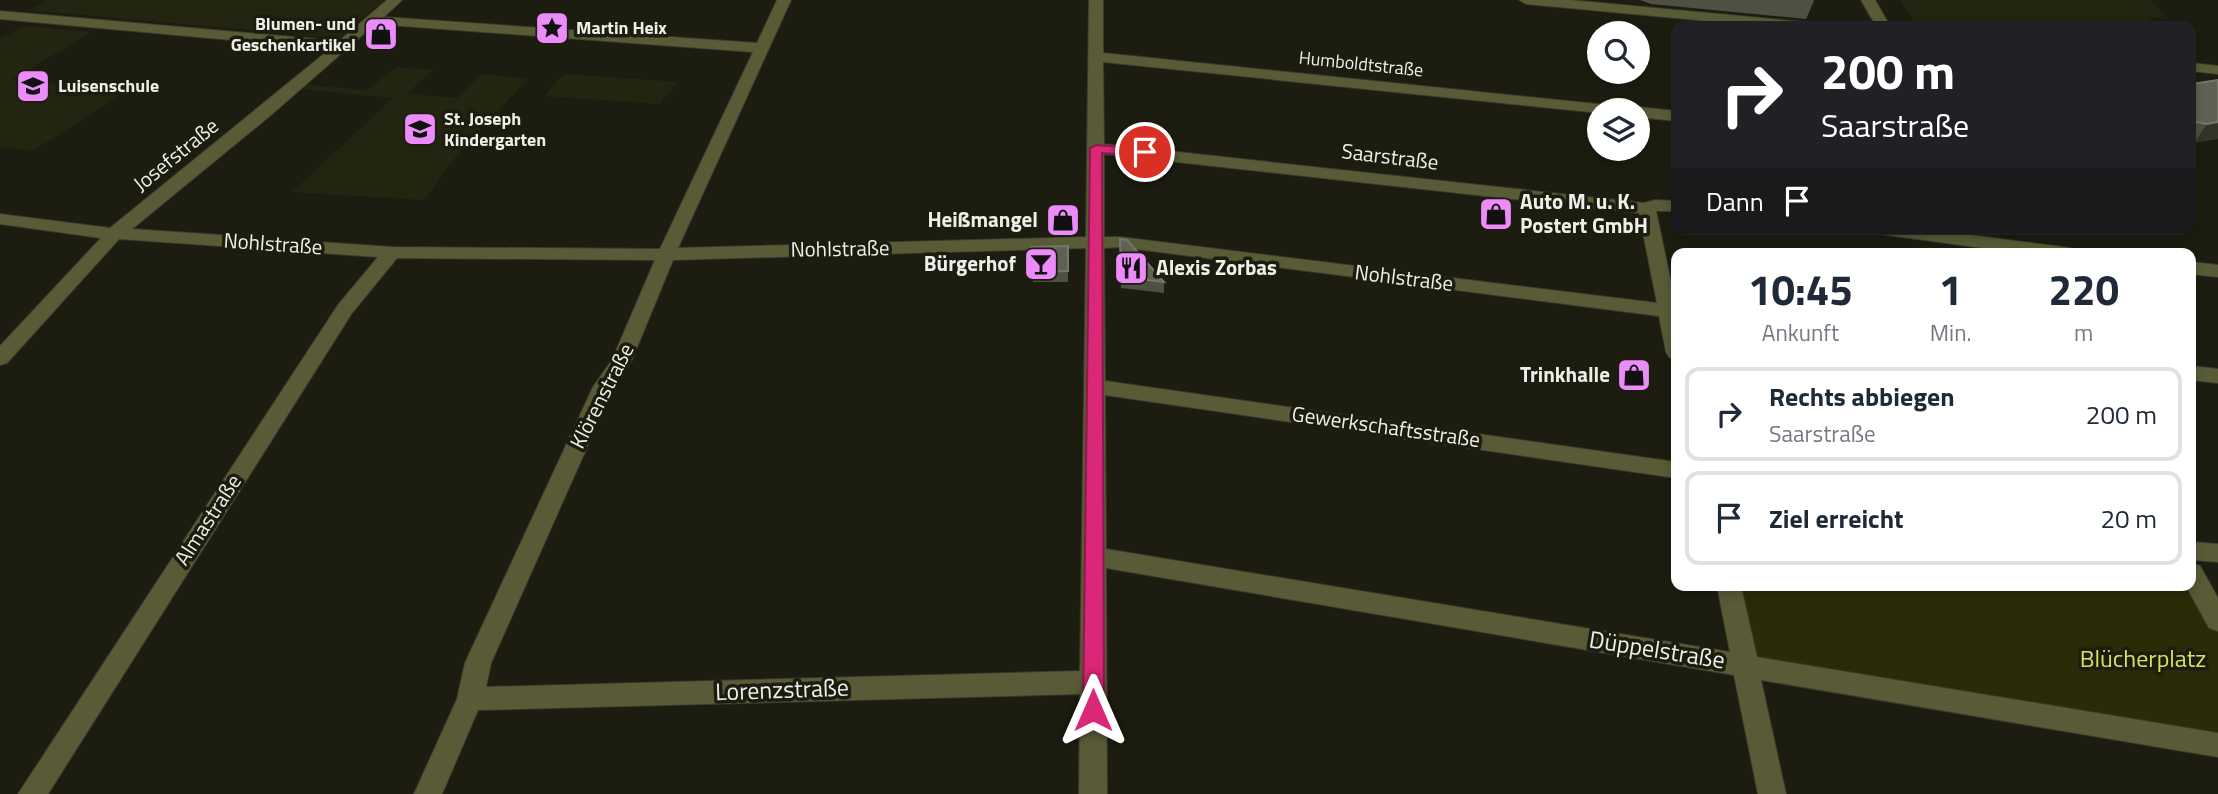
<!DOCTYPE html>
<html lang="de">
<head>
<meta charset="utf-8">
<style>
  :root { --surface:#fff; --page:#f2f2f3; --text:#1f2937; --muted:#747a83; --line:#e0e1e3 }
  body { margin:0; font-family:"Titillium Web",sans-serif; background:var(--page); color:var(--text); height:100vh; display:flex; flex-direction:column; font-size:26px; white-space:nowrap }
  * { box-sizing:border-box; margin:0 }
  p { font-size:23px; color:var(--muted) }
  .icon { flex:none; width:38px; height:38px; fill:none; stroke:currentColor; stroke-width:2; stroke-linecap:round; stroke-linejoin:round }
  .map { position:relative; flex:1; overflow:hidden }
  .details { position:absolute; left:1671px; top:248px; width:525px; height:343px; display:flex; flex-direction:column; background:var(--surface); border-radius:14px; box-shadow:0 4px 10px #0003 }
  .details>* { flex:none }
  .top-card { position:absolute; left:1671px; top:21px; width:525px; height:214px; border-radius:14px; box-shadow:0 4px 10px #0003; background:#202124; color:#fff; overflow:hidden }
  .buttons { position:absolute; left:1587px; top:21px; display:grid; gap:14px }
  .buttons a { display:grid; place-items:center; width:63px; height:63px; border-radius:50%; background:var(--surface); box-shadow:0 4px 10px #0003; font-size:35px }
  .pin { position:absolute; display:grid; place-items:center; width:60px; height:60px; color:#fff; margin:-30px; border:4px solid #fff; border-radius:50%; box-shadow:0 2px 7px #0007 }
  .me { position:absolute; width:77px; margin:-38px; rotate:0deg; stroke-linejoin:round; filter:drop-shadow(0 0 5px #0008) }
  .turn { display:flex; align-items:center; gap:24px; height:147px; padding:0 35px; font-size:32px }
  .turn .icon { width:91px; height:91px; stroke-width:2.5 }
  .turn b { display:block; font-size:49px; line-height:60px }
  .then { display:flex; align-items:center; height:66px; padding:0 35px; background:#0003; gap:14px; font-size:26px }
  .eta { display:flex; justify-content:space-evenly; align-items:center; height:119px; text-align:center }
  .eta b { font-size:42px; font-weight:700; line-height:49px }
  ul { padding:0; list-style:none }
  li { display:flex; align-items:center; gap:21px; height:94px; margin:0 14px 10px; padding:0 21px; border:4px solid var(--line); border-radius:14px }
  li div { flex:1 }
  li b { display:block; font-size:26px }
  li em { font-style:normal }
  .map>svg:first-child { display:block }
  .built { fill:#242511 }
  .green { fill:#2a2c08 }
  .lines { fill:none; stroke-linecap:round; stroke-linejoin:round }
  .minor-casing { stroke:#393a2e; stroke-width:2 }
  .minor { fill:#585b36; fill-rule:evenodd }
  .wall { fill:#4e5041 }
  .shaded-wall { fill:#333426 }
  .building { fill:#5f6153; stroke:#76776a; stroke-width:2 }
  .route { fill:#db2777; stroke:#8e194d; stroke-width:2 }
  .labels { text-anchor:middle; stroke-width:7; stroke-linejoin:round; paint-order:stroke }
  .far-poi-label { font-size:18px; font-weight:bold; fill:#eeefe6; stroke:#1c1d10; text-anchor:start }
  .far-street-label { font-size:18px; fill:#eeefe6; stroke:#1c1d10 }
  .street-label { font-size:21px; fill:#eeefe6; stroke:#1c1d10 }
  .poi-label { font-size:21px; font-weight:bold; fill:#eeefe6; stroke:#1c1d10; text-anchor:end }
  .near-street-label { font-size:24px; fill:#eeefe6; stroke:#1c1d10 }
  .near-park-label { font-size:24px; fill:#d9e15c; stroke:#1c1d10 }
</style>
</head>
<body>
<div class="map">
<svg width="2218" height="794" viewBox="0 0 2218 794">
  <rect width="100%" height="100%" fill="#1c1d10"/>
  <path class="built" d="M47 0H384L338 38 29 10Z
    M1900 0H2151L2168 19 2148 17 2155 26H1917Z
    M26 26 92 32 11 80 125 92 33 151 0 147V39Z
    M396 67 433 70 406 94 458 98 481 74 528 79 457 155 424 200 292 192 393 98 291 88 295 84 368 90Z
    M564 74 678 82 660 104 544 96Z"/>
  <path class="green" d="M1729 586H2191L2218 619V745L1744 664Z"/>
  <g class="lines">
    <g class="minor-casing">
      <path id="minor" d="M387 0H402L384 17 757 43 777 0H791L678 248 1086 237 1089 0H1103V53L1626 107 1628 110H1600V113L1103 62 1104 144 1644 203 1655 200 1676 201V211H1656L1676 306V359L1669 357 1666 352 1659 316 1120 247 1104 248 1105 381 1676 462V478L1105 395 1106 549 1730 652 1717 586H1741L1757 657 2218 733V757L1761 680 1786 794H1758L1734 675 1106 568 1107 794H1079L1080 694 478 710 442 794H414L457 699 465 663 593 387 612 360 655 260 397 258 352 313 48 794H18L338 305 378 257 119 239 7 363 0 365V346L101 238 0 224V214L110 228 330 49 0 19V11L339 41ZM375 24 753 52 660 249 392 247 132 229 271 115ZM1104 154 1639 213 1657 303 1120 237H1104ZM1086 248 1080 671 486 687 491 663 613 389 631 362 673 260Z
        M1519 0H1570L1803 22 1810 26H1761L1526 4Z
        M1861 0H1875L1890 26H1876Z
        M2191 63 2218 66V74L2191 71Z
        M1638 107 1676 111V121L1638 117V110H1631Z
        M1871 229H1923L2070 248 2079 254H2026L1880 234Z
        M2191 262 2218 265V277L2191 274Z
        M2191 366 2218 369V383L2191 380Z
        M2191 542 2218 544V562L2191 560Z
        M2191 563 2200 566 2218 598V631L2209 628 2186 586H2191Z"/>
    </g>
    <use href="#minor" class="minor"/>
  </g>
  <path class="wall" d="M1640 0H1813L1814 1 1806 19 1651 4Z
    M2218 80V139L2191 142V84Z
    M1120 239 1164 282V293L1121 288Z
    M1068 246V282H1033L1031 247Z"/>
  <path class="shaded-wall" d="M2218 122V139L2194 143 2207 124Z"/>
  <path class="building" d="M2218 80V122L2207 124 2191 121V84Z
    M1120 239 1127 240 1164 282 1121 277Z
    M1068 246V271L1032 272 1031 247Z"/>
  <path class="route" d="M1096 145 1145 149 1151 152 1145 156 1102 153 1104 710 1101 717 1093 719 1086 717 1083 710 1090 148Z"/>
  <defs>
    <g id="sight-square" transform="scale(1.75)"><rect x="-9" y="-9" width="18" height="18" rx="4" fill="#ec8cfa" stroke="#1c1d10"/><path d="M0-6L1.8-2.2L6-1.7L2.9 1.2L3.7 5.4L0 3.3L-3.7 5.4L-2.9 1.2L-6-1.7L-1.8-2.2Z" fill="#111"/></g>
    <g id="shop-square" transform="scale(1.75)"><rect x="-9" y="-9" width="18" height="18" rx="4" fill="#ec8cfa" stroke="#1c1d10"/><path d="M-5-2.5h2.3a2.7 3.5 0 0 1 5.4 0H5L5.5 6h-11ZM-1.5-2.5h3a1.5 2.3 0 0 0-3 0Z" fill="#111"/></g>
    <g id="school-square" transform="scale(1.75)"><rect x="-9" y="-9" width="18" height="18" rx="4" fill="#ec8cfa" stroke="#1c1d10"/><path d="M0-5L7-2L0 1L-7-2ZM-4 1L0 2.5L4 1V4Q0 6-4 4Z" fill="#111"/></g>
    <g id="bar-square" transform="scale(1.75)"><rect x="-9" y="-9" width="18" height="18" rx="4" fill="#ec8cfa" stroke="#1c1d10"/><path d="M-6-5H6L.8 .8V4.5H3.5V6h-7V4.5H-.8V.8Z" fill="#111"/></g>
    <g id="restaurant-square" transform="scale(1.75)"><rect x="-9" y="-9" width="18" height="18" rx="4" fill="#ec8cfa" stroke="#1c1d10"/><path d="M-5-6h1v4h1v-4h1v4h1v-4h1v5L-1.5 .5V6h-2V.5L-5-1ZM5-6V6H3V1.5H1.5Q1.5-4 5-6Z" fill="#111"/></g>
  </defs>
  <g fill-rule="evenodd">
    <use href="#sight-square" x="552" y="28"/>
    <use href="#shop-square" x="381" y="34"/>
    <use href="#school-square" x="33" y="86"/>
    <use href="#school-square" x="420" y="129"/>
    <use href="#shop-square" x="1496" y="214"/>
    <use href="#shop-square" x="1063" y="220"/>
    <use href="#bar-square" x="1041" y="264"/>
    <use href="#restaurant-square" x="1131" y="268"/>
    <use href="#shop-square" x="1634" y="375"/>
  </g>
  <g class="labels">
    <g class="far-poi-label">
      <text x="356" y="30" text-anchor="end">Blumen- und<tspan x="356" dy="21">Geschenkartikel</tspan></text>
      <text x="576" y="34">Martin Heix</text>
      <text x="58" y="92">Luisenschule</text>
      <text x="444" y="125">St. Joseph<tspan x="444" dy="21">Kindergarten</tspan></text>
    </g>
    <g class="far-street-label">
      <text transform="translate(1361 64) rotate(6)" y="6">Humboldtstraße</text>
    </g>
    <g class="street-label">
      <text transform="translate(176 155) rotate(-39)" y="7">Josefstraße</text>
      <text transform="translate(1390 157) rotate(7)" y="7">Saarstraße</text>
      <text transform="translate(273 244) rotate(4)" y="7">Nohlstraße</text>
      <text transform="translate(840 249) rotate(-1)" y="7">Nohlstraße</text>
      <text transform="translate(1404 278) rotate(7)" y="7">Nohlstraße</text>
      <text transform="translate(602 396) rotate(-63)" y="7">Klörenstraße</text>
      <text transform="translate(1386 427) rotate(8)" y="7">Gewerkschaftsstraße</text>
      <text transform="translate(208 520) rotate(-57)" y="7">Almastraße</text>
    </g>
    <g class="poi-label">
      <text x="1520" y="209" text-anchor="start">Auto M. u. K.<tspan x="1520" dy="24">Postert GmbH</tspan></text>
      <text x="1038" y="227">Heißmangel</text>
      <text x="1016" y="271">Bürgerhof</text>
      <text x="1156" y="275" text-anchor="start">Alexis Zorbas</text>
      <text x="1610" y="382">Trinkhalle</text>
    </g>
    <g class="near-street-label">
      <text transform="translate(1657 650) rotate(9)" y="8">Düppelstraße</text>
      <text transform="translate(782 690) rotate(-2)" y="8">Lorenzstraße</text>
    </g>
    <g class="near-park-label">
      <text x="2143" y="667">Blücherplatz</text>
    </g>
  </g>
</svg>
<div class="buttons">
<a><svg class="icon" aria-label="search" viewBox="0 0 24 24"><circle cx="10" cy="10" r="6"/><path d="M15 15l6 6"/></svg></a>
<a><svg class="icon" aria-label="layers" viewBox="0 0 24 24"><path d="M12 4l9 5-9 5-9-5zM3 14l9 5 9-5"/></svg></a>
</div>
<div class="pin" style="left:1145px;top:152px;background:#d93025"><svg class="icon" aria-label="arrive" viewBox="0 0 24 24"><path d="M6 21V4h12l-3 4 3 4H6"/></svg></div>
<svg class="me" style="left:1093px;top:710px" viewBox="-20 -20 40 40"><path d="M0-17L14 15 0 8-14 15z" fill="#db2777" stroke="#fff" stroke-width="4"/></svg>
<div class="top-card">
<div class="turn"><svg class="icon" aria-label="right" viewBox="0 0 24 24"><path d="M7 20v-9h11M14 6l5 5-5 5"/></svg><div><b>200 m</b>Saarstraße</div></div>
<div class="then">Dann<svg class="icon" aria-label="arrive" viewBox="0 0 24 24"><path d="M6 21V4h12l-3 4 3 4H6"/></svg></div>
</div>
<section class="details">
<div class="eta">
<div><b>10:45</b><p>Ankunft</p></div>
<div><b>1</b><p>Min.</p></div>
<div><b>220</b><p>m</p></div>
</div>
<ul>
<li><svg class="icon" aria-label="right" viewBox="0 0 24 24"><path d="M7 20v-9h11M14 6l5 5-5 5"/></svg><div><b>Rechts abbiegen</b><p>Saarstraße</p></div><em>200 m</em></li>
<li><svg class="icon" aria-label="arrive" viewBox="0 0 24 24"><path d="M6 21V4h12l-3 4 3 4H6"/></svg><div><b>Ziel erreicht</b></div><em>20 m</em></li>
</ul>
</section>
</div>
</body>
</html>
